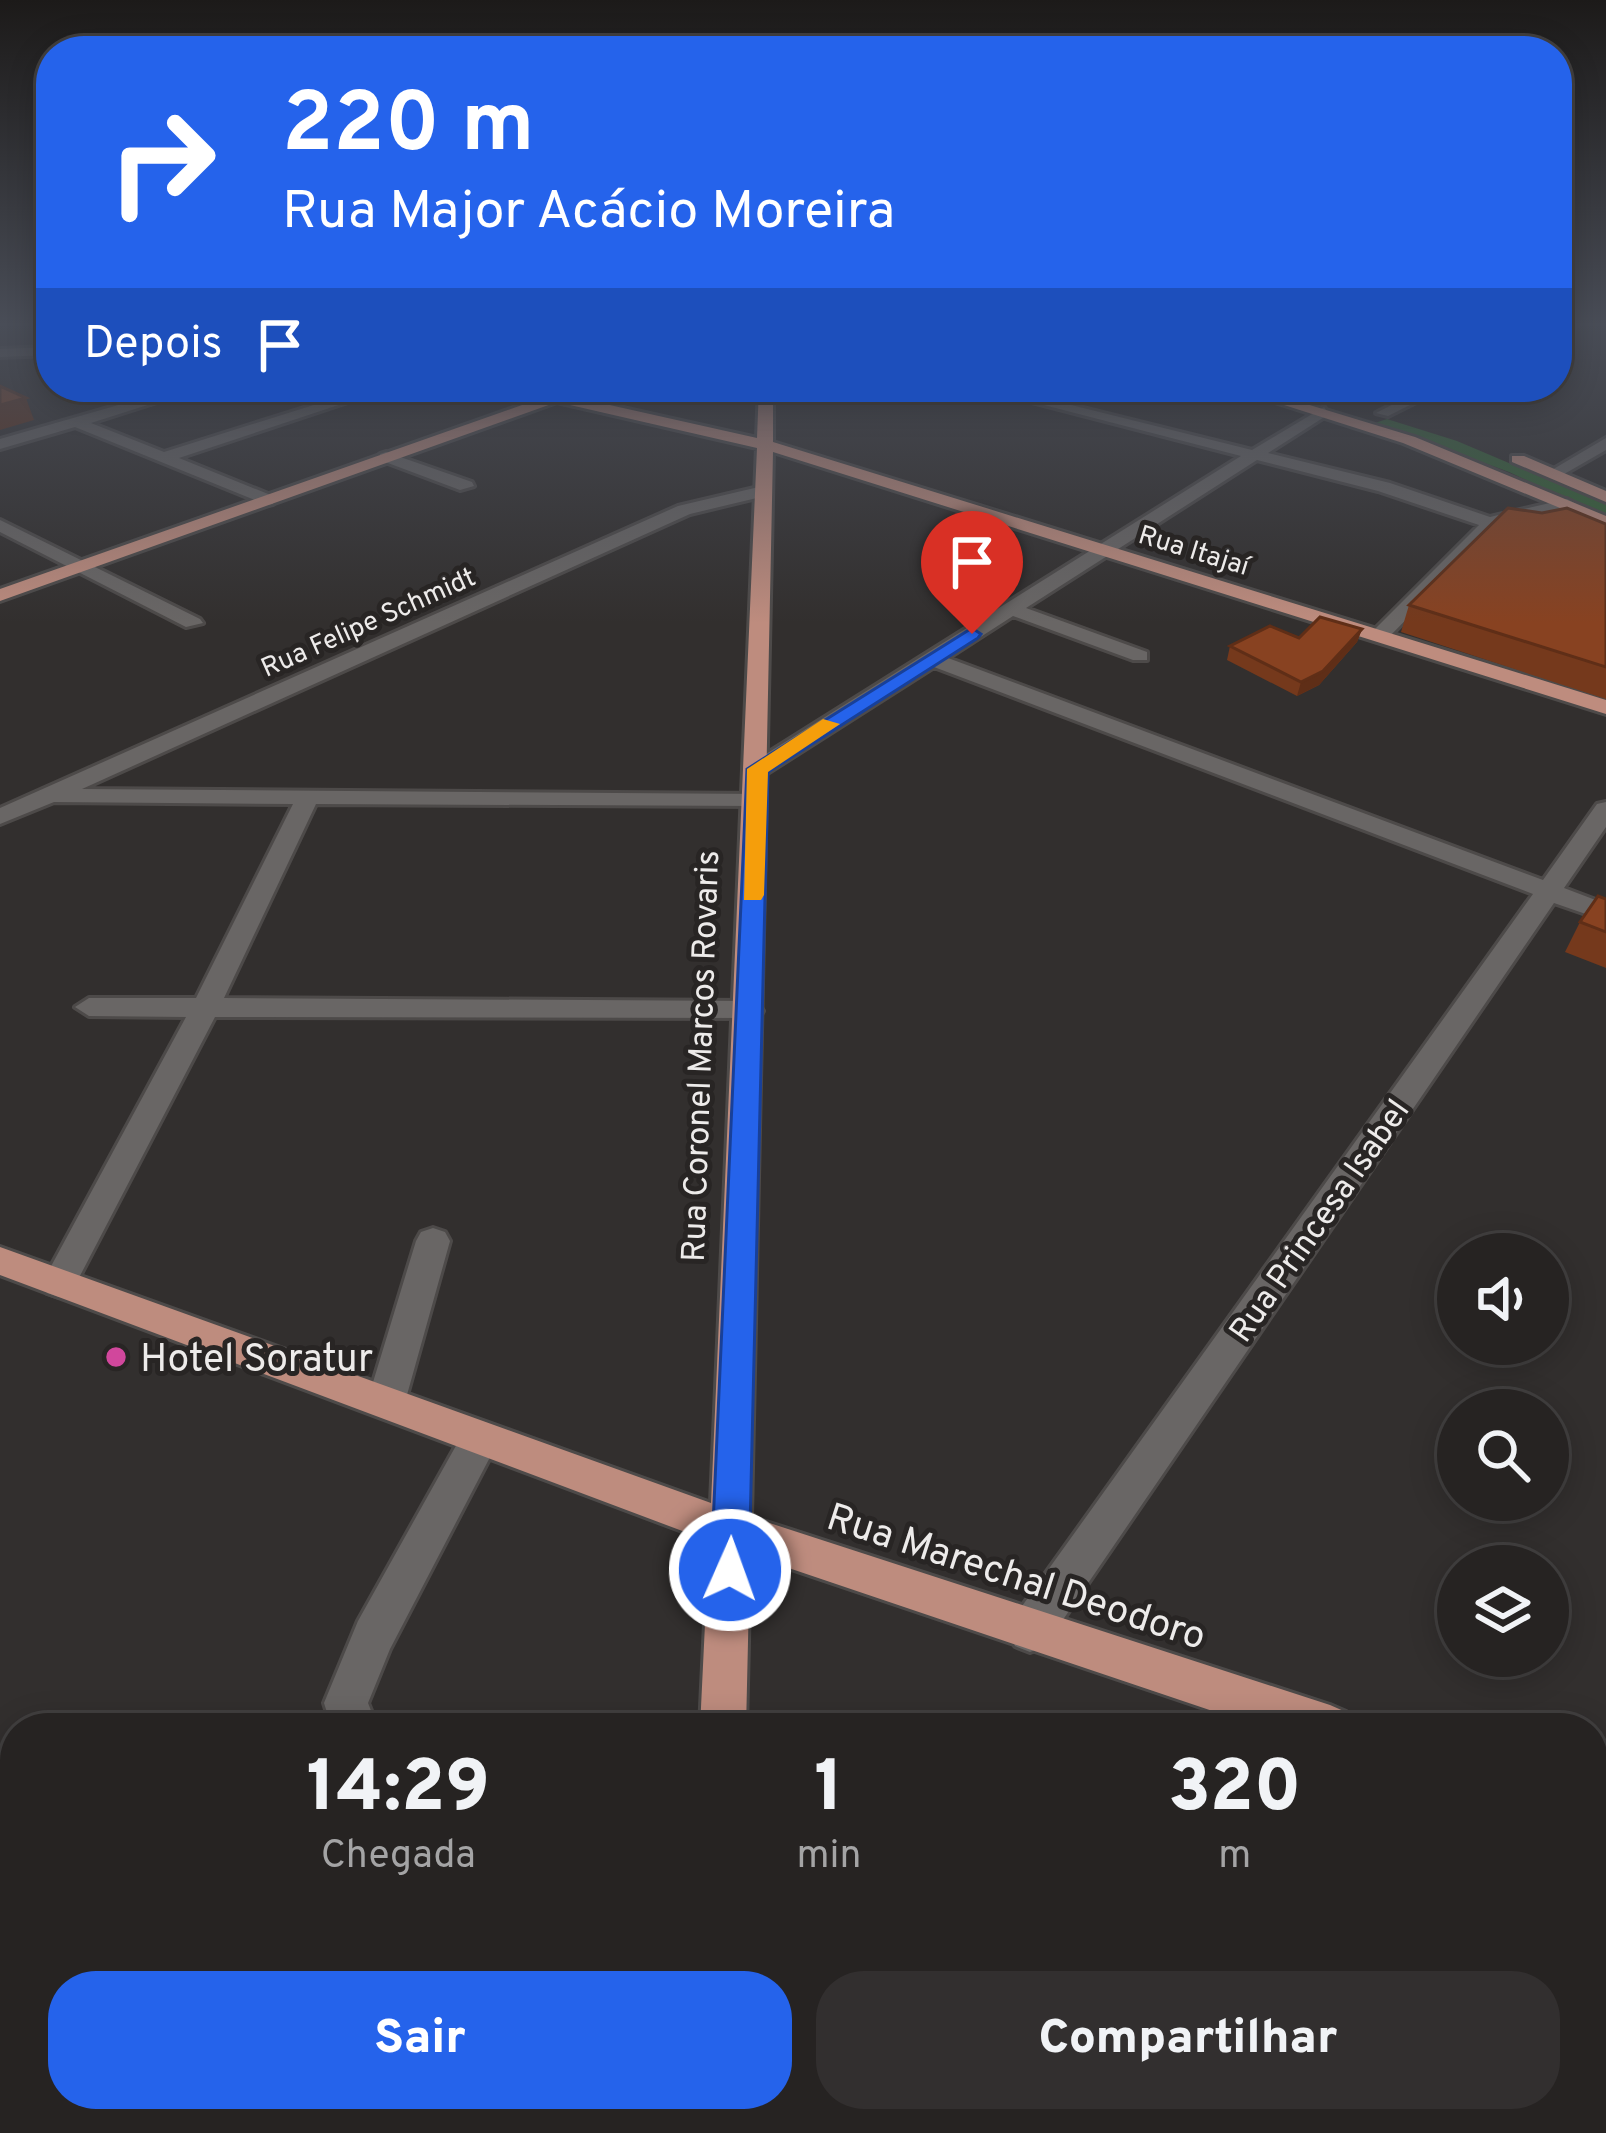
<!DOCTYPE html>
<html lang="pt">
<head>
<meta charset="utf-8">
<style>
  :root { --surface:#262322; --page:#322f2f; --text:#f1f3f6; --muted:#a4a4a5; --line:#424040; --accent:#2563eb }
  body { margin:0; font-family:Overpass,sans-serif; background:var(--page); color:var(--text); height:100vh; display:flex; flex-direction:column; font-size:45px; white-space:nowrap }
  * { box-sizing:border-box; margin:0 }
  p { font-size:39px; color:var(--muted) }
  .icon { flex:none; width:66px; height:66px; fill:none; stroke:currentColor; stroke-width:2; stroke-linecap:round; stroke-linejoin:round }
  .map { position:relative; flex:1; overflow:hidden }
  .panel { position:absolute; left:0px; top:1713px; width:1608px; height:420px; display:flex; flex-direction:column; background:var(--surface); border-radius:48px 48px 0 0; box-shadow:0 6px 30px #0003,0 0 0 3px var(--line) }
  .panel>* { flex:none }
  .hud { position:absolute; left:36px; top:36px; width:1536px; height:366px; border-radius:48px; box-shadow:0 6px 30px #0003,0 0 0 3px var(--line); background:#2563eb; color:#fff; overflow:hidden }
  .controls { position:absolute; left:1437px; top:1233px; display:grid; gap:24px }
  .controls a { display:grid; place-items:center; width:132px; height:132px; border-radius:50%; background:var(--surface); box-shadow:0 6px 30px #0003,0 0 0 3px var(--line); font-size:60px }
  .pin { position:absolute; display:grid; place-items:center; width:102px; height:102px; color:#fff; margin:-123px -51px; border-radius:50% 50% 50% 0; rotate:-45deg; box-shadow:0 0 12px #0007 }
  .pin .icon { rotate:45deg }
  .me { position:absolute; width:132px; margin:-66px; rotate:2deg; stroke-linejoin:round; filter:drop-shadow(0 0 9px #0008) }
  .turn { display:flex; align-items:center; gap:42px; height:252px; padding:0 48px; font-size:54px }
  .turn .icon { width:156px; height:156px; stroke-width:2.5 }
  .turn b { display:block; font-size:84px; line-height:102px }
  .then { display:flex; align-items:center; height:114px; padding:0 48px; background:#0003; gap:24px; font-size:45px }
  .eta { display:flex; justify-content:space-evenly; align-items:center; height:204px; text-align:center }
  .eta b { font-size:72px; font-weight:800; line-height:84px }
  .primary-button { display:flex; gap:24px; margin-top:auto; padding:24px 48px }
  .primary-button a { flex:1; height:138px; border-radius:48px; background:var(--accent); color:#fff; font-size:48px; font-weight:800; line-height:138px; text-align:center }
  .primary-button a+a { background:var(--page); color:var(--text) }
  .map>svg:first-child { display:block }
  .green { fill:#356336 }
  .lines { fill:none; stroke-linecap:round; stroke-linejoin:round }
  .minor-casing { stroke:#4d4a49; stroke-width:6 }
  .major-casing { stroke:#4d4a49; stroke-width:6 }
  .minor { fill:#696665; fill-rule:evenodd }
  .major { fill:#be8c7e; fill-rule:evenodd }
  .wall { fill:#75391c }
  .shaded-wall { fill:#5f2e17 }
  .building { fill:#884221; stroke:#5f2e17; stroke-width:3 }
  .route { fill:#2563eb; stroke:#184099; stroke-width:3 }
  .slow { fill:#f59e0b }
  .hotel-dot { fill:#d1479c; stroke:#282524; stroke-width:4.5 }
  .labels { text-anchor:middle; stroke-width:10; stroke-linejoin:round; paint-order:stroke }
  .far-street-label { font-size:27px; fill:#edebea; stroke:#282524 }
  .street-label { font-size:33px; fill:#edebea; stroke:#282524 }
  .near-poi-label { font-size:39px; fill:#edebea; stroke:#282524; text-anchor:start }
  .near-street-label { font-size:39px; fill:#edebea; stroke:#282524 }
</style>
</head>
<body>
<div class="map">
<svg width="1606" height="2133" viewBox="0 0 1606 2133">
  <rect width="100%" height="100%" fill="#322f2e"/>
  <path class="green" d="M1387 419 1457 441 1606 504V517L1509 472 1375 423Z"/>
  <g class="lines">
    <g class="minor-casing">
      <path id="minor" d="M1562 324H1579L1557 336V327Z
        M51 347V355L0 357V349Z
        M181 387H204L91 423 164 452 371 387H393L179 458 273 496V504L267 505 75 427 0 449V439Z
        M502 387H529L563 397 556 401Z
        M974 387H999L1252 450 1324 407 1329 414 1268 453 1390 483 1490 517 1567 499 1576 504 1497 527 1386 640H1372V632L1479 525 1378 491 1257 460 1026 608 1147 652V660H1133L1013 616 948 658 1543 880 1597 804 1606 802V827L1564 888 1606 904V921L1554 903 1045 1646 1030 1652 1015 1646 1009 1631 1015 1616 1533 894 934 667 766 774H750V764L1241 456Z
        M1427 387H1446L1388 416 1376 413Z
        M1606 438V450L1559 477 1545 474Z
        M386 452 472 482 474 486 460 490 380 460V454Z
        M763 486 769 487V495L690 514 82 789 763 794V804L755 806 316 804 224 998 749 1001 759 1004 763 1011 759 1018 215 1017 71 1293 59 1297 47 1293 42 1283 186 1017 89 1016 75 1007 89 998H196L293 804 54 802 0 824V808L678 506Z
        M0 520 200 619 203 623 186 627 0 532Z
        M433 1228 445 1232 450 1241 405 1402 399 1414 386 1418 373 1414 367 1402 416 1241 421 1232Z
        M481 1421 495 1426 500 1438 390 1649 368 1703 378 1728H332L324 1703 358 1621 467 1426Z"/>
    </g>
    <g class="major-casing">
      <path id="major" d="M759 387H773V442L1606 700V714L773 452 751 1517 1330 1705 1346 1712 1353 1728H1263L750 1555 746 1728H700L709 1541 0 1275V1247L711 1503 757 448 557 402 0 601V589L556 393 757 438Z
        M1228 387H1250L1415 437 1606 516V527L1403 443Z
        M1512 456H1524L1606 491V502L1512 462Z
        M1593 1789 1606 1793V1841L1593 1837Z
        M1606 2038V2129L1591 2133 1574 2126 1571 2118H1593V2043Z
        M681 2118H735V2133H681Z"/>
    </g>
    <use href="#minor" class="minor"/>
    <use href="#major" class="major"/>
  </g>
  <path class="wall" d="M1606 524V699L1401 632 1409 605Z
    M1362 629 1357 642 1319 685 1297 696 1227 660 1230 646Z
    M1606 899V968L1565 952 1580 922Z"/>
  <path class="shaded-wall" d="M26 398 34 420 0 430V405Z
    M1362 629 1357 642 1319 685 1297 696 1301 682Z"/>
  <path class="building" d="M0 386 26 398 0 405Z
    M1508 508 1542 513 1567 508 1606 524V667L1409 605Z
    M1320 617 1362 629 1323 671 1301 682 1230 646 1270 626 1299 638Z
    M1598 896 1606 899V932L1580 922Z"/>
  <linearGradient id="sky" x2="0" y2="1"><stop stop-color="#1c1a19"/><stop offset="0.52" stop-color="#494d57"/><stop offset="1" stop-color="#494d57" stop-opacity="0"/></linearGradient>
  <rect width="1606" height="623" fill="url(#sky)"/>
  <path class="route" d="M972 628 981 634 978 638 768 772 749 1570 744 1582 730 1588 717 1582 711 1570 747 769Z"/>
  <path class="slow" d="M823 719 840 724 768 772 764 895 761 900H744L747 769Z"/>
  <circle class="hotel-dot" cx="116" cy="1357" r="12"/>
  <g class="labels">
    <g class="far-street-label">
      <text transform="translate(1194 550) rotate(17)" y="9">Rua Itajaí</text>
      <text transform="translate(368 622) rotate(-24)" y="9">Rua Felipe Schmidt</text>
    </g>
    <g class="street-label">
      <text transform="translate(699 1056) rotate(-88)" y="12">Rua Coronel Marcos Rovaris</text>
      <text transform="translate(1318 1220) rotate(-55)" y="12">Rua Princesa Isabel</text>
    </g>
    <g class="near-poi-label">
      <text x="140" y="1371">Hotel Soratur</text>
    </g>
    <g class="near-street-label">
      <text transform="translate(1017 1575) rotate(18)" y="14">Rua Marechal Deodoro</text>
    </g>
  </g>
</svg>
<div class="controls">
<a><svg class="icon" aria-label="sound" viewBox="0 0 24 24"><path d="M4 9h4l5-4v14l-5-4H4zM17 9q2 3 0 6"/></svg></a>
<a><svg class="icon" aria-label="search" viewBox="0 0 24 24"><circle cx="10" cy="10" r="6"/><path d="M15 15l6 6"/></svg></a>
<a><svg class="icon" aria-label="layers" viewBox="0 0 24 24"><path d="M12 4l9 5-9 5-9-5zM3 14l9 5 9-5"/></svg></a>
</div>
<div class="pin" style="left:972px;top:634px;background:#d93025"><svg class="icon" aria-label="arrive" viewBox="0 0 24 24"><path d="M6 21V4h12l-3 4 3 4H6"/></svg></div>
<svg class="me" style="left:730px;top:1570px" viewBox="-20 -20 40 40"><circle r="17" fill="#2563eb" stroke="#fff" stroke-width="3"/><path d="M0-11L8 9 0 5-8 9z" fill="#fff"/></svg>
<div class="hud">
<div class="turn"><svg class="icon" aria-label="right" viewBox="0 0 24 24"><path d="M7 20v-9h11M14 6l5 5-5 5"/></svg><div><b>220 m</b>Rua Major Acácio Moreira</div></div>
<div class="then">Depois<svg class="icon" aria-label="arrive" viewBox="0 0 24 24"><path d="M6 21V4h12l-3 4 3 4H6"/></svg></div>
</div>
<section class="panel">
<div class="eta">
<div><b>14:29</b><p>Chegada</p></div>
<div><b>1</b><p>min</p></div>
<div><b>320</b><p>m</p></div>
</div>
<div class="primary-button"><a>Sair</a><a>Compartilhar</a></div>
</section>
</div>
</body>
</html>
